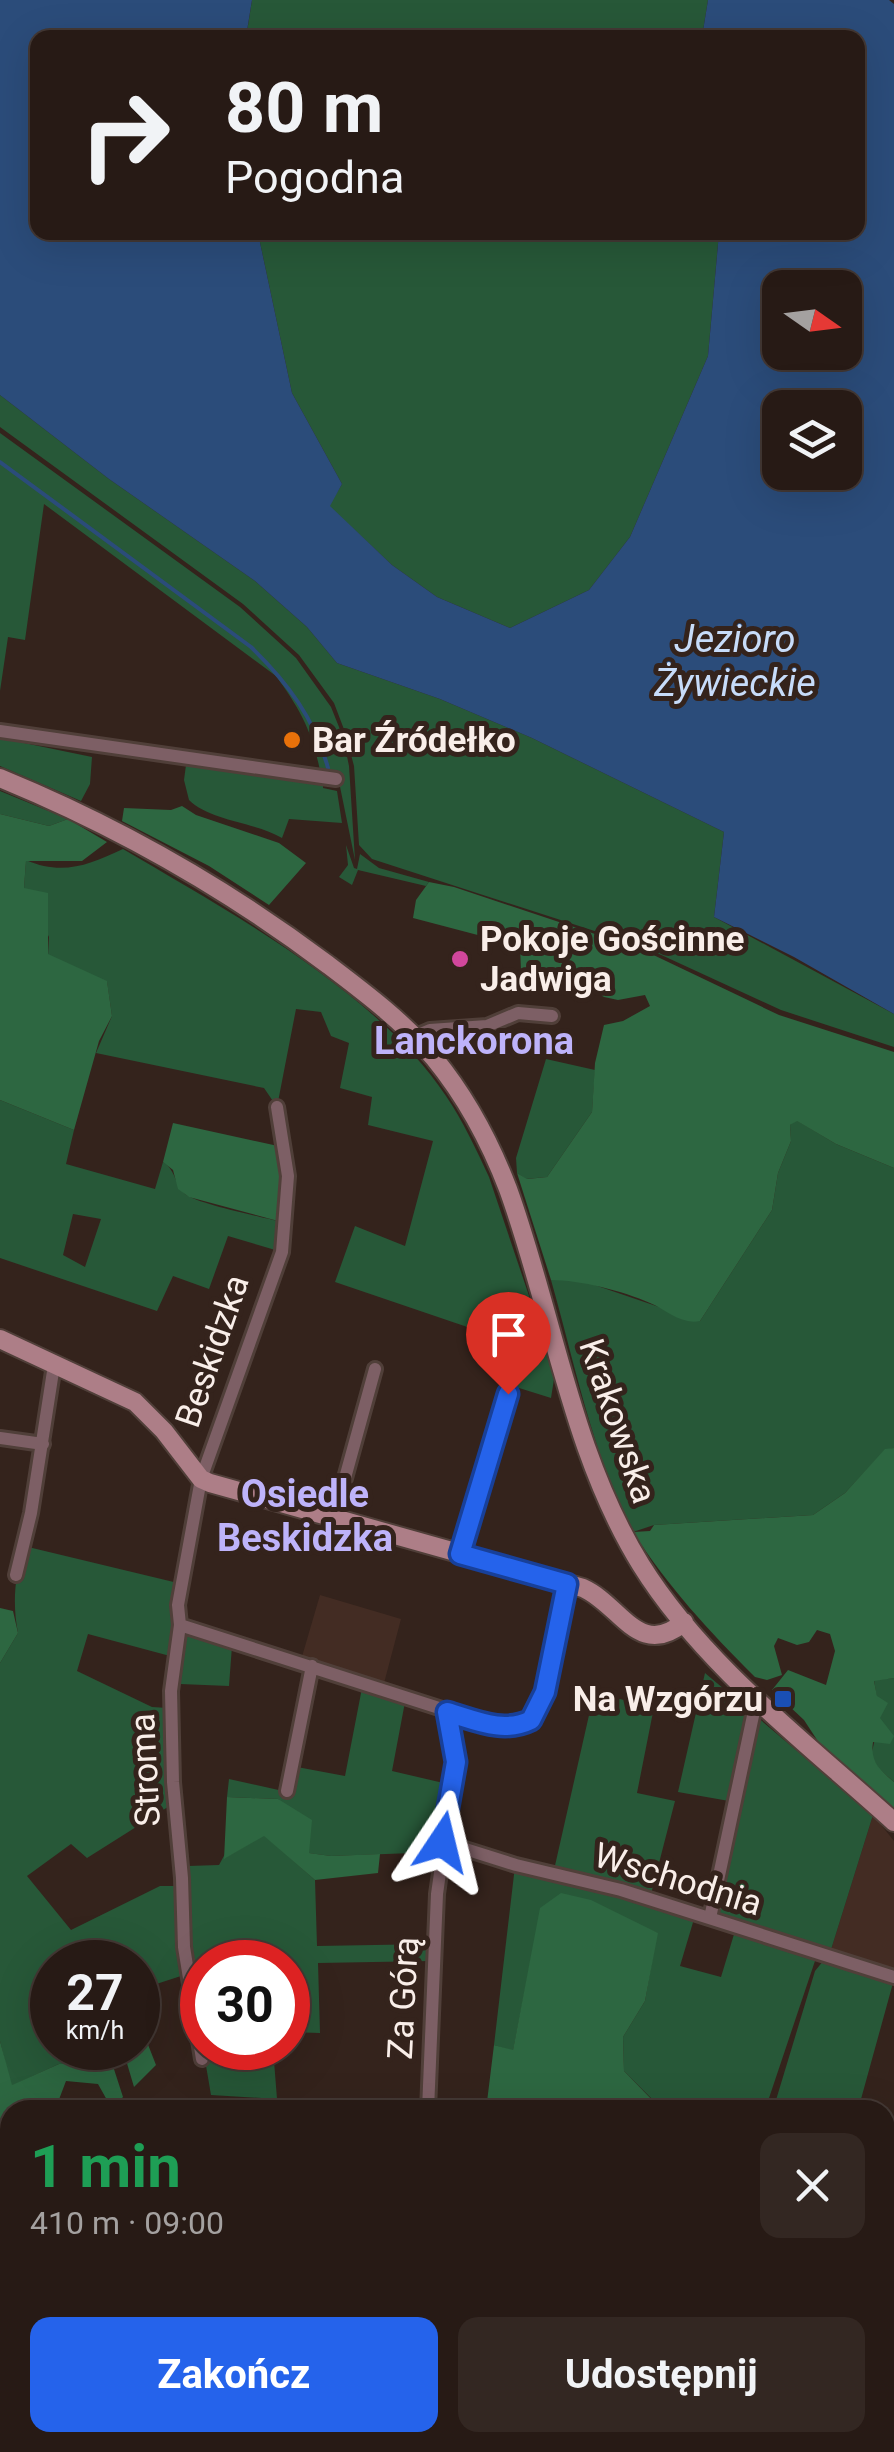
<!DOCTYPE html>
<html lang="pl">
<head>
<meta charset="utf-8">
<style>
  :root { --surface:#271a15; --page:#332722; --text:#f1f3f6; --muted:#a4a1a0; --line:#433834; --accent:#2563eb }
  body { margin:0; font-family:Roboto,sans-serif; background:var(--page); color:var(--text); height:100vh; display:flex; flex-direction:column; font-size:38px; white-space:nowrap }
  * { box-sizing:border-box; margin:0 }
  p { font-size:32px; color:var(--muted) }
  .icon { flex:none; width:55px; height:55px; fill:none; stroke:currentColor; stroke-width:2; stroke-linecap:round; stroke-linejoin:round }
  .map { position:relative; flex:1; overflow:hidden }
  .drawer { position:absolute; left:0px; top:2100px; width:895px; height:352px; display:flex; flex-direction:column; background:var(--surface); border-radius:30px 30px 0 0; box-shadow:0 10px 40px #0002,0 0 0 2px var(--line) }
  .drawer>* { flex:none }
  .banner { position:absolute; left:30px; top:30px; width:835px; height:210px; border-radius:20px; box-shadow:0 10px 40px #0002,0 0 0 2px var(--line); background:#271a15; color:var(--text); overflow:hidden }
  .needle { width:65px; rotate:104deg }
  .controls { position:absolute; left:762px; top:270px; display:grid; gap:20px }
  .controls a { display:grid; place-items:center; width:100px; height:100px; border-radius:20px; background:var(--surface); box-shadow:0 10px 40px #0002,0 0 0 2px var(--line); font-size:50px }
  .speed { position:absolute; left:30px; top:1940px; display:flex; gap:20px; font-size:50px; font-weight:700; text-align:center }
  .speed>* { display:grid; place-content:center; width:130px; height:130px; border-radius:50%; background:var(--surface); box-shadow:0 10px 40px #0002,0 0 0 2px var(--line); line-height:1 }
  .speed small { font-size:25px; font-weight:400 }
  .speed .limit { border:15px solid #d22; background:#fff; color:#111 }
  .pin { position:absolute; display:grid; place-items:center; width:85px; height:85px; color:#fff; margin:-102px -42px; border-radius:50% 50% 50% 0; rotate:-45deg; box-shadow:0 0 10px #0007 }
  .pin .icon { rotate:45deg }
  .me { position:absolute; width:110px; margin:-55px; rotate:10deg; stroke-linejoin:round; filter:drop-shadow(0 0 8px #0008) }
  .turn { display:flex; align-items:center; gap:35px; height:210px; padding:0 30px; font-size:45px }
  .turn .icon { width:130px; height:130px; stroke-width:2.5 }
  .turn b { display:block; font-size:70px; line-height:85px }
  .round { display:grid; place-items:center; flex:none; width:105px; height:105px; border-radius:20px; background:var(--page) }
  .head { display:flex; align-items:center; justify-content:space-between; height:170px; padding:0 30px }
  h1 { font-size:60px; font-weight:700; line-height:75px; color:#1e9e55 }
  .cta { display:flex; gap:20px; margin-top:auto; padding:20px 30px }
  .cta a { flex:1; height:115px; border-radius:20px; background:var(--accent); color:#fff; font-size:40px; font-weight:700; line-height:115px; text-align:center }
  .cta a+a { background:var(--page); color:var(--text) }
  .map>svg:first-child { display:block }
  .built { fill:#432c23 }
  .green { fill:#275838; fill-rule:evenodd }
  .forest { fill:#2d6741 }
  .water { fill:#2b4c7a; fill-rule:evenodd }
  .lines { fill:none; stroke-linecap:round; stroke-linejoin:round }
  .stream { stroke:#2b4c7a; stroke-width:4 }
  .street-casing { stroke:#503f39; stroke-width:18 }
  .secondary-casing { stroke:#503f39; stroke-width:22 }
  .street { stroke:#7d5f65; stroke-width:12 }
  .secondary { stroke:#ad7e87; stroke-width:18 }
  .route-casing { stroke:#184099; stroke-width:25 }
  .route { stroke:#2563eb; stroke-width:18 }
  .food-dot { fill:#e8710a; stroke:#34231c; stroke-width:4 }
  .hotel-dot { fill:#d1479c; stroke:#34231c; stroke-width:4 }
  .transit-dot { fill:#1a4fb4; stroke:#34231c; stroke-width:4 }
  .labels { text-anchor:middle; stroke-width:10; stroke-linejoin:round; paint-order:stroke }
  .poi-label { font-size:35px; font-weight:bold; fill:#f9eee9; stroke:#34231c; text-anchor:start }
  .street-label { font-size:35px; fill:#f9eee9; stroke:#34231c }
  .water-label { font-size:38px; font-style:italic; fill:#c7dcfa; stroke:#34231c }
  .neighbourhood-label { font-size:38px; font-weight:bold; fill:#beb3fa; stroke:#34231c }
</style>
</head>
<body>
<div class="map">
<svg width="894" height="2452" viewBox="0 0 894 2452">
  <rect width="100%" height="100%" fill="#34231c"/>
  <path class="built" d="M320 1595 401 1619 383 1687 301 1660Z
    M873 1815 894 1841V1972L829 1956Z"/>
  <path class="green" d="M252 0H708L702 37 246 38Z
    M258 233H719L708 356 630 537 589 590 510 628 437 597 392 565 329 506 342 484 292 393Z
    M0 395 109 479 255 581 307 627 337 663 440 699 532 738 724 832 714 917 894 1014V1047L781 1010 644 947 372 859 359 845 354 766 345 732 334 703 299 655 243 604 0 427Z
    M0 433 240 607 296 658 331 707 343 737 349 766 355 860 337 772 320 771C313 733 299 707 276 676L44 504 25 640 8 637 0 691Z
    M0 738 92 757 90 784 81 801 0 766Z
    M186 765 323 783V788L337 791 342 823 289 819 282 838C255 822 210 821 189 800L184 780Z
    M0 791 68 819 49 826 0 814Z
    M346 845 354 868 357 869 360 854 379 868 429 882 426 886 358 870 352 885 339 877 348 865Z
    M123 849C228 911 377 992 446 1096 463 1121 476 1149 489 1177L555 1373 551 1398 497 1381 494 1353 482 1332 335 1282 355 1226 405 1246 433 1141 368 1125 372 1097 340 1088 349 1043 331 1036 321 1012 296 1009 277 1107 264 1088 96 1053 112 1016 107 982 48 955 49 937 24 888 26 860C62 876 89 865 123 849Z
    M546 1059 595 1070 592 1112 547 1177 526 1179 517 1173 516 1158Z
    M0 1100 74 1130 66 1164 155 1189 163 1162C176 1170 174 1184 185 1194 198 1204 258 1216 278 1221L286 1226 282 1252 228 1236 209 1289 173 1276 157 1311 0 1258ZM73 1214 101 1219 85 1267 63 1255Z
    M796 1120 836 1144 894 1168V1448L885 1450 845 1493 813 1515 654 1525 633 1532C592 1454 575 1364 551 1280H580L700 1321 772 1210 778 1173 791 1141 790 1125Z
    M24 1546 182 1584 170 1656 88 1634 77 1671 152 1707 168 1708 171 1805 87 1858 71 1844 27 1876 71 1930 160 1886H175L179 1890 184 1975 138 1990V1962H111L105 1945 92 1950 82 1962H52V2048H89L96 2063 59 2064 11 2086 0 2041V1663L18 1633C12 1602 15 1576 24 1546Z
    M186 1630 202 1639 232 1646 229 1686 180 1684 177 1668Z
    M705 1673 873 1815 829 1956 817 1955 765 2110H658L657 2104 624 2071 623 2037 645 2001 657 1933 623 1918 541 1908 513 2051 494 2045 515 1866 590 1884 694 1919 680 1966 721 1977 735 1931 705 1915 729 1801 678 1792Z
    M894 1678V1782L879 1769 871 1756 880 1717 874 1680Z
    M362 1688 405 1702 392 1771 452 1785 441 1852 331 1856 308 1853 278 1799 227 1797 229 1779 292 1793 297 1767 345 1776Z
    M594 1693 654 1707 637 1793 675 1801 650 1898 554 1870Z
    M264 1835 315 1880 317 1946 431 1944 430 1961 318 1963 320 2033 288 2032V1962H202V2047L186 1948 182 1855 186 1853 188 1866 219 1865 225 1854V1858Z
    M824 1960 893 1983 858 2110H773L815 1971Z
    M203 2048H273L277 2099 211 2095Z
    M888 2134 894 2136V2203L885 2200Z
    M894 2238V2452H558L561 2442H885V2268Z
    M8 2310 10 2442 454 2443 451 2452H0V2316Z"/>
  <path class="forest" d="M182 806 196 815 279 843 306 863 269 905 209 866 122 821 124 808 171 810Z
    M0 814 49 826 68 819 107 842 82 861H26L24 888 48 893V954L107 981 112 1016 99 1041 74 1130 0 1100Z
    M429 882 454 887 643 950 779 1015 894 1052V1168L836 1144 797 1121 790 1125 791 1141 778 1173 772 1210 700 1321C681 1325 667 1310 650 1303 623 1291 580 1280 551 1280L517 1173 527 1179 547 1177 592 1112 595 1063 604 1025 623 1021 650 1006 645 995 618 1000 604 997 590 989 534 972 521 971 520 946 413 918 416 900Z
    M173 1123 278 1146 281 1199 278 1221 189 1197 178 1189 173 1170 163 1162Z
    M894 1448V1678L874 1681 877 1696 888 1703 880 1718 894 1736 890 1744 873 1742C870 1762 880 1770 894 1782V1813L823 1749 804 1720 772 1690 788 1670 826 1685 835 1651 830 1634 817 1630 809 1642 797 1645 778 1638 774 1646 782 1675 767 1680 755 1677C708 1630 669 1588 633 1532L650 1531 654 1525 813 1515 845 1493 885 1449Z
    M0 1608 13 1611 18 1633 0 1663Z
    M227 1797 278 1799 312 1820 309 1853 331 1856 380 1854 378 1873 315 1880 264 1836 224 1859Z
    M561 1893 591 1900 658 1933 645 2001 623 2037 624 2071 657 2105 658 2110H486L494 2045 513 2050 540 1908Z
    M138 2019 156 2065 134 2087 126 2060 112 2063 123 2097 112 2109 98 2084 66 2081 55 2110H10V2204L0 2215V2041L12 2085 59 2064 96 2063 89 2048 108 2050 138 2048Z
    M10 2256V2310H8L0 2304V2259Z
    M454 2443V2442L561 2443 558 2452H451Z"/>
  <path class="water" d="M0 0H252L246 37 38 38V232L258 233 292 393 342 484 330 506 392 565 437 597 510 628 589 590 630 537 708 356 719 233 858 232V38L702 37 708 0H889L894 4V1014L794 957 714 917 724 832 532 738 440 699 337 663 307 627 255 581 109 479 0 395ZM780 288H845V352H780ZM780 408H845V472H780Z"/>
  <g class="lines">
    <path class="stream" d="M0 462 251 647C287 682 315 719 328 768
      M0 2412 10 2416
      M24 2442 25 2452"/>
    <g class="street-casing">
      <path id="street" d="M0 731 336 779
        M414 1037 430 1030 487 1026 518 1013 552 1016
        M0 1438 43 1444
        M334 1518 375 1369
        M460 1554 508 1393
        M16 1575 31 1513 54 1365
        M180 1625 492 1725 513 1727 531 1720 545 1692 567 1584
        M287 1791 312 1666
        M443 1842 516 1865 621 1890 894 1977
        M710 1918 757 1697
        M202 2059 184 1947 182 1878 173 1782 171 1691 180 1625 178 1605 201 1479 282 1252 288 1176 277 1107
        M428 2110 437 1894 456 1762 447 1712"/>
    </g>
    <g class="secondary-casing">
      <path id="secondary" d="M0 778C117 826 226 888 327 964 364 992 404 1022 434 1058 466 1097 490 1142 508 1189 553 1313 571 1452 641 1565 704 1666 806 1742 894 1822
        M0 1339 135 1402 164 1431 201 1479 210 1483 583 1588C621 1605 639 1660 684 1622"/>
    </g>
    <use href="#street" class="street"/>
    <use href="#secondary" class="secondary"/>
  </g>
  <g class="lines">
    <g class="route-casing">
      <path id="route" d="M442 1842 456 1762 447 1712C475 1720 503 1734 531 1720L545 1692 567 1584 460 1554 508 1394"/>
    </g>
    <use href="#route" class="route"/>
  </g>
  <circle class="food-dot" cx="292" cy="740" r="10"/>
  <circle class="hotel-dot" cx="460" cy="959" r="10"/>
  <rect class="transit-dot" x="773" y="1689" width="20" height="20" rx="5"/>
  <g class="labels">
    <g class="poi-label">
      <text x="312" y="752">Bar Źródełko</text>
      <text x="480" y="951">Pokoje Gościnne<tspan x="480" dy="40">Jadwiga</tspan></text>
      <text x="763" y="1711" text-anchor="end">Na Wzgórzu</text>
    </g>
    <g class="street-label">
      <text transform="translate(212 1351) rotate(-71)" y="12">Beskidzka</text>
      <text transform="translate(618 1421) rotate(71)" y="12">Krakowska</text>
      <text transform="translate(145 1770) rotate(-93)" y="12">Stroma</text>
      <text transform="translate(678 1879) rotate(17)" y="12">Wschodnia</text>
      <text transform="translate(403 1998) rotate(-87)" y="12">Za Górą</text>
    </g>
    <g class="water-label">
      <text x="735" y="652">Jezioro<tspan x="735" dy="44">Żywieckie</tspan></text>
    </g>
    <g class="neighbourhood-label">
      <text x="474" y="1054">Lanckorona</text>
      <text x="305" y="1507">Osiedle<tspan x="305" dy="44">Beskidzka</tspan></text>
    </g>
  </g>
</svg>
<div class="controls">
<a><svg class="needle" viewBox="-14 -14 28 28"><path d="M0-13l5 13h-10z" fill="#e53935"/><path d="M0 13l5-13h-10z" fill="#a4a1a0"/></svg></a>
<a><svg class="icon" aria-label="layers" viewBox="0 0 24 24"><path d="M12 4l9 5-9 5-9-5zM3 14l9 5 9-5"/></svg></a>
</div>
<div class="speed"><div>27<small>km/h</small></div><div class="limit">30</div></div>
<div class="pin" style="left:508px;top:1394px;background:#d93025"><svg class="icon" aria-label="arrive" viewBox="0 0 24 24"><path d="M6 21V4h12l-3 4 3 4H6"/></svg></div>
<svg class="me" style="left:442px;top:1842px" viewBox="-20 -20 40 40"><path d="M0-17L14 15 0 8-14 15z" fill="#2563eb" stroke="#fff" stroke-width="4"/></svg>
<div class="banner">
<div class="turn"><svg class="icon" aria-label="right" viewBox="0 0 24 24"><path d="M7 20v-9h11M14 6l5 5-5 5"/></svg><div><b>80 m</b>Pogodna</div></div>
</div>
<section class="drawer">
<div class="head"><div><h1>1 min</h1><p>410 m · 09:00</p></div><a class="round"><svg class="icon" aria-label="close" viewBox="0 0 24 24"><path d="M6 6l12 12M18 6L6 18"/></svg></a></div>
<div class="cta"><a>Zakończ</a><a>Udostępnij</a></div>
</section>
</div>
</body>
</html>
